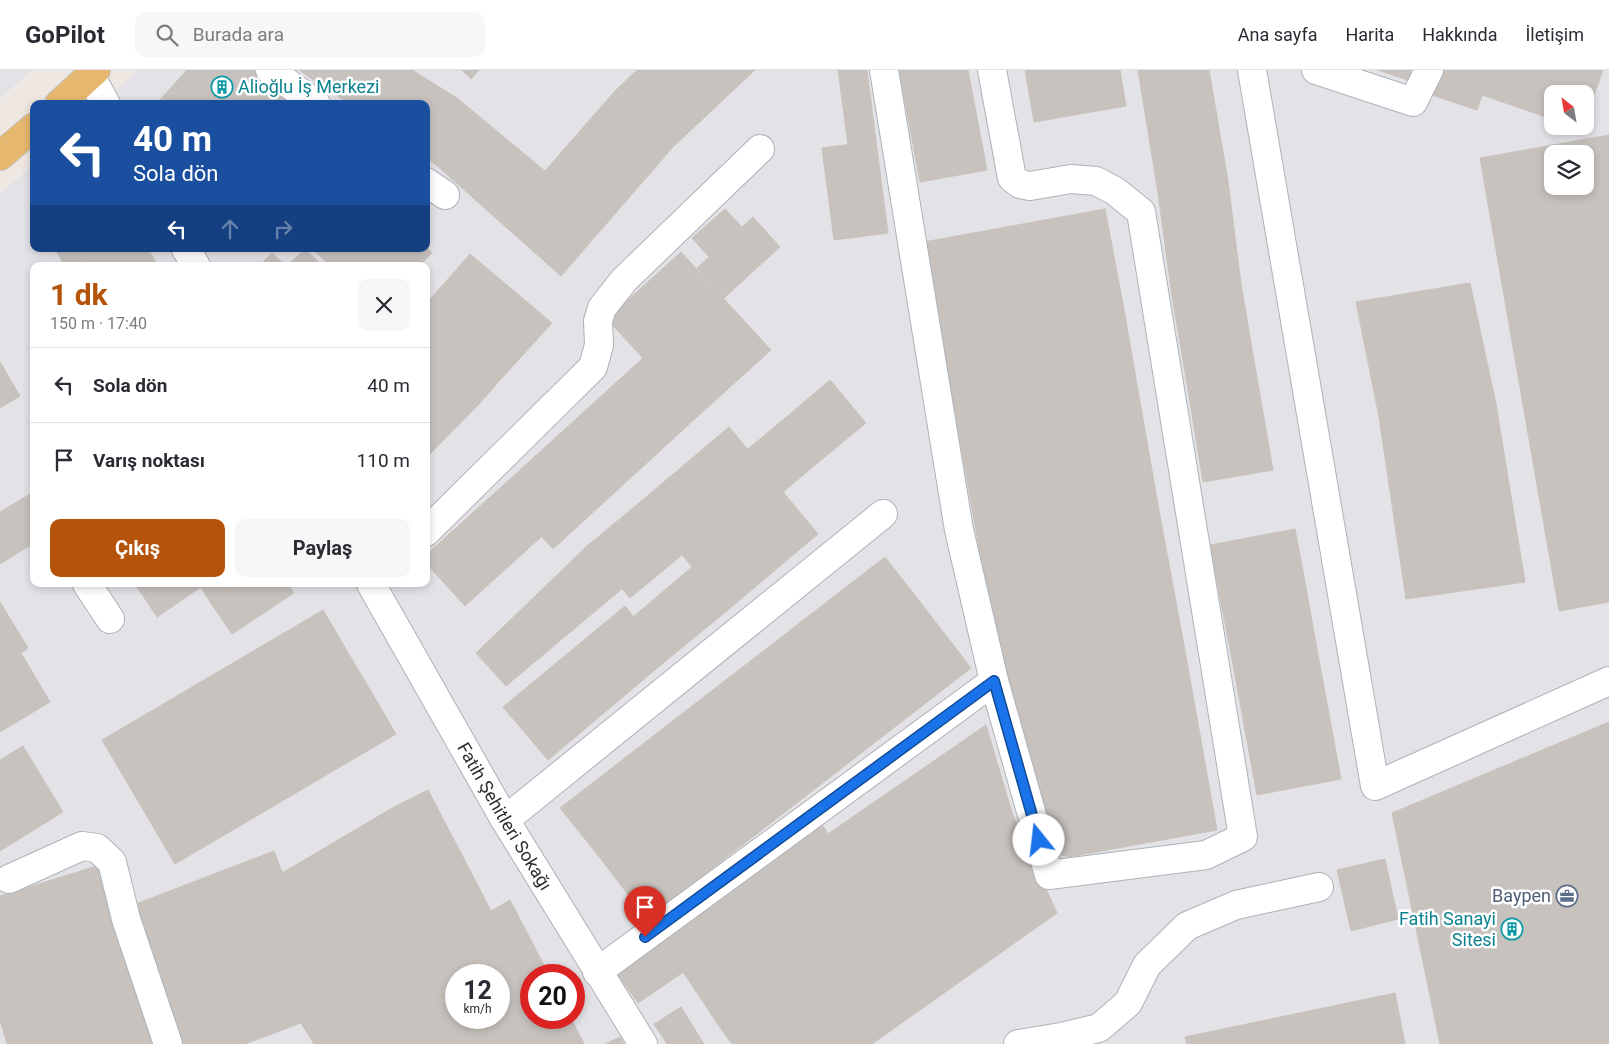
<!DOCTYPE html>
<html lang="tr">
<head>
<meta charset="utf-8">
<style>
  :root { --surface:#fff; --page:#f7f7f7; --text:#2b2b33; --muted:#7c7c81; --line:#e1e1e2; --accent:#b45309 }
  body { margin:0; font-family:Roboto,sans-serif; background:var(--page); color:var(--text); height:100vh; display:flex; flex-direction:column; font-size:19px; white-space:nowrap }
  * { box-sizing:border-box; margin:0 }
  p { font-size:16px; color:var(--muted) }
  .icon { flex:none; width:28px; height:28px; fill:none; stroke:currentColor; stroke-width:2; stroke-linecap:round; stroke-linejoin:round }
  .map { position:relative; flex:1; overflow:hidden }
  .sheet { position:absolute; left:30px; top:192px; width:400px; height:325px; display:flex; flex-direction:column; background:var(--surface); border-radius:10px; box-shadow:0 2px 8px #0003 }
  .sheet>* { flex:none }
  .hud { position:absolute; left:30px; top:30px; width:400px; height:152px; border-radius:10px; box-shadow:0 2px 8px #0003; background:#1a4fa0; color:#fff; overflow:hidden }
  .needle { width:32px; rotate:329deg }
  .fabs { position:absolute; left:1544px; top:15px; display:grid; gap:10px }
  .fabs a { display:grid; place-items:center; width:50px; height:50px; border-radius:10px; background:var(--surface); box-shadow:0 2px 8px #0003; font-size:25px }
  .speed { position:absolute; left:445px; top:894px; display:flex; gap:10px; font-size:25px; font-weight:700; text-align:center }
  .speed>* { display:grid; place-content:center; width:65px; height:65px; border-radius:50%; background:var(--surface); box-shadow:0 2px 8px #0003; line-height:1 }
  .speed small { font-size:12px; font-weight:400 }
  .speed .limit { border:8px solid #d22; background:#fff; color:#111 }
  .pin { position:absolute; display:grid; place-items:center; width:42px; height:42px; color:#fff; margin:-51px -21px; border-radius:50% 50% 50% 0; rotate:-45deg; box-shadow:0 0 5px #0007 }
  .pin .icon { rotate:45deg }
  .me { position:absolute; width:55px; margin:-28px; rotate:344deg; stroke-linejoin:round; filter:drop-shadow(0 0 4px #0008) }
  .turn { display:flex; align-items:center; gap:18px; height:105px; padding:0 20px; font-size:22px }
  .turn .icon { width:65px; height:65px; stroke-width:2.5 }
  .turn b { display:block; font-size:35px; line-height:42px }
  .lanes { display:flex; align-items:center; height:48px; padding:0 20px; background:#0003; justify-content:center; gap:25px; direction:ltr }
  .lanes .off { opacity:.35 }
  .round { display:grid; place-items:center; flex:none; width:52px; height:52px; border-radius:10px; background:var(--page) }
  .overview { display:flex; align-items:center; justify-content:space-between; height:85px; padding:0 20px }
  h1 { font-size:30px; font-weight:700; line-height:38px; color:var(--accent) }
  .cta { display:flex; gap:10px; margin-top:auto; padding:10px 20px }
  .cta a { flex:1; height:58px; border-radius:10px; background:var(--accent); color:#fff; font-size:20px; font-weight:700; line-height:58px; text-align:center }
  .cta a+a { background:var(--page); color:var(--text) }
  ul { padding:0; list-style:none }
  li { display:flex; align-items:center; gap:15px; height:75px; padding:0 20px; border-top:1px solid var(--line) }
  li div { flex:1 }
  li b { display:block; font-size:19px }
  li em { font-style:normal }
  header { display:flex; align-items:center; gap:30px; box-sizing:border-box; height:70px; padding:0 25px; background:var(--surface); border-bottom:1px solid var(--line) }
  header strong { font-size:24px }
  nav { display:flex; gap:28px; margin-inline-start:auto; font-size:18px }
  .search { width:350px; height:45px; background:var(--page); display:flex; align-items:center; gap:12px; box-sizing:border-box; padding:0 18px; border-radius:10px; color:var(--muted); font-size:19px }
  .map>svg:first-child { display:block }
  .industrial { fill:#e2e2e7; fill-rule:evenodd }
  .building { fill:#c7c2bd; stroke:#cac2bb; fill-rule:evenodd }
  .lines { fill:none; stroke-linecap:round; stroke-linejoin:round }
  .minor-casing { stroke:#aeb2b9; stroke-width:30 }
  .major-casing { stroke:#c4c4c4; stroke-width:30 }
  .minor { stroke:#fff; stroke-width:28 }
  .major { stroke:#e6b86f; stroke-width:28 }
  .route-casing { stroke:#114b97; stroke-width:12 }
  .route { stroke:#1a73e8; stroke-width:9 }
  .labels { text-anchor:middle; stroke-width:5; stroke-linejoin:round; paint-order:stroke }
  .culture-label { font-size:18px; fill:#0d838f; stroke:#fff; text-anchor:start }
  .street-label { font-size:18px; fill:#2e2e2e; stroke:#fff }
  .service-label { font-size:18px; fill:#4e5e75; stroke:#fff; text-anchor:end }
</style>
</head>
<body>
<header>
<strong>GoPilot</strong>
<div class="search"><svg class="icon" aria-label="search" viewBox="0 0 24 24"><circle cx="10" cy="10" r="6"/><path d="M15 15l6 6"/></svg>Burada ara</div>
<nav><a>Ana sayfa</a><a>Harita</a><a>Hakkında</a><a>İletişim</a></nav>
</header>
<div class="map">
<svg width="1609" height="974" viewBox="0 0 1609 974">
  <rect width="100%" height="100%" fill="#eee7e2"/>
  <path class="industrial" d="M0 0H31L0 29Z
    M138 0H1609V974H0V124L34 94V179H426V34H100ZM1552 24H1585V56H1552ZM1552 84H1585V116H1552ZM34 196H426V514H34ZM456 905H499V948H456ZM531 905H574V948H531Z"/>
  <path class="building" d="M187 0H253L292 34H156Z
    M299 0H412L457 28 545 101 615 21 637 0H755L673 77 561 206 426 86V34H349Z
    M462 0H479L471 9Z
    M838 0H867L876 71 848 75Z
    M899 0H968L987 100 920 112Z
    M1025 0H1120L1126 36 1034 52Z
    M1138 0H1209L1228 111 1158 123Z
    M1378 0H1411L1408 10Z
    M1441 0H1491L1477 40 1432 25Z
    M1491 0H1603L1585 50V24H1552V49L1482 25Z
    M1609 65V532L1559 541 1480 88ZM1552 84H1585V116H1552Z
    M876 71 888 163 834 170 822 78Z
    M1228 111 1241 214 1172 226 1158 123Z
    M725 139 742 157 709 187 692 168Z
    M1105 139 1123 234 941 267 924 172Z
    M753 147 780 177 724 228 697 198Z
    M426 177 432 183 419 196H331L312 179H426Z
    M55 179H98L67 196H65Z
    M98 179H148L158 196H67Z
    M305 179 323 196H287Z
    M681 182 771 280 697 347 607 249Z
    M272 183 286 196H259Z
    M470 184 552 253 501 309 426 242V234Z
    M1470 213 1496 334 1379 347 1356 232Z
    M1241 214 1257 308 1188 320 1172 226Z
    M1123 234 1139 326 958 359 941 267Z
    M426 242 501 309 480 333 426 285Z
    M426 285 480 333 426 388Z
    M643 288 697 347 553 479 498 420Z
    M0 292 20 326 0 338Z
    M1257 308 1273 400 1203 412 1188 320Z
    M830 310 866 353 826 386 790 344Z
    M1139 326 1158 435 977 467 958 359Z
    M1496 334 1525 512 1406 529 1379 347Z
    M790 344 826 386 783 422 748 379Z
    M729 357 755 388 664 463 639 433Z
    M755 388 783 422 692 497 664 463Z
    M498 420 541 467 465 536 426 493V485Z
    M783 422 818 464 728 540 692 497Z
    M32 423 34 426V473L0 494V442Z
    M639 433 682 485 630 528 587 476Z
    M1158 435 1184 575 1002 607 977 467Z
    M1295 459 1301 490 1216 506 1210 475Z
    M587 476 623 518 506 616 476 583Z
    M885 487 917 528 593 779 560 738Z
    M1301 490 1315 568 1231 584 1216 506Z
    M692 497 728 540 668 589 633 547Z
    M135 514H199L201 517 157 547Z
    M199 514H238L210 532Z
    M238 514H288L294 523 232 564 210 532Z
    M917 528 971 598 647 849 593 779Z
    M0 532 28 578 21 583 50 632 0 662Z
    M625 536 668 589 548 690 503 637Z
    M323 540 396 664 175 794 102 670Z
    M1315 568 1341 709 1257 725 1231 584Z
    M1184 575 1217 760 1068 787 1044 779 1002 607Z
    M1609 652V974H1440L1392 743Z
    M986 655 1013 746 924 820 867 737Z
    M23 676 63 742 0 781V690Z
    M428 720 475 810 441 828 394 737Z
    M394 737 441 828 319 898 282 803Z
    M867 737 924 820 885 846 828 764Z
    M1013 746 1057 843 872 974H732L721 959 924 820Z
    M822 755 885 846 822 890 783 833 745 860 721 825Z
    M274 781 335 940 245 974H181L128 837Z
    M1385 789 1398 849 1351 861 1337 800Z
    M100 795 156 974H7L0 950V826Z
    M475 810 491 841 510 830 535 878 483 905H456V919L439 928 419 890 461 868 441 828Z
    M721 825 745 860 638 933 614 899Z
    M441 828 461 868 359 921 335 940 319 898Z
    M783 833 822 890 721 959 683 902Z
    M535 878 549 905H531V931L460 968 439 928 456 919V948H499V905H483Z
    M419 890 460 968 462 974H386L359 921Z
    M359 921 386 974H314L301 953 335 940Z
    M1395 923 1405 974H1187L1185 967Z
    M531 931V948H550L497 974H462L460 968Z
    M681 937 704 974H667L654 954Z
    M550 948H571L584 974H497Z
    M620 967 624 974H605Z"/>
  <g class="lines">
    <g class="minor-casing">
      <g id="minor">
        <path d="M270 0 316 34"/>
        <path d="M884 0 959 460 994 611 1049 805 1206 785 1243 767 1141 142 1115 121 1096 111 1071 109 1030 116 1020 114 1012 108 992 0"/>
        <path d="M1252 0 1375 716 1609 611"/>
        <path d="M1316 0 1413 32 1429 0"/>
        <path d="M90 5 106 34"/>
        <path d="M426 112 445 125"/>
        <path d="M186 179 196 196"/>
        <path d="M426 462 593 297 599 275 598 251 602 238 624 210 760 79"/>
        <path d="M87 514 110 549"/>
        <path id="s1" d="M371 514 505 750 643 974"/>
        <path d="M505 750 883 444"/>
        <path d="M9 809 82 776 97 778 112 792 126 849 168 974"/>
        <path d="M597 902 994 611"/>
        <path d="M1018 974 1061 967 1099 958 1128 933 1147 895 1187 856 1236 835 1319 817"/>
      </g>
    </g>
    <g class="major-casing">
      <path id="major" d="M59 34 96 0
        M0 86 34 57"/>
    </g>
    <use href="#minor" class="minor"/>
    <use href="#major" class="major"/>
  </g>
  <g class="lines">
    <g class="route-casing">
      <path id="route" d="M645 867 994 611 1039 770"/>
    </g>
    <use href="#route" class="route"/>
  </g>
  <defs>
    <g id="building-ring" transform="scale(1.125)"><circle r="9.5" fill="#fff" stroke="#0f9aa8" stroke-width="1.5"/><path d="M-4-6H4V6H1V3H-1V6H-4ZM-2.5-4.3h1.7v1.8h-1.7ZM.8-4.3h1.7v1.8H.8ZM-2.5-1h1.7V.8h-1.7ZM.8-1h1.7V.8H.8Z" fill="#0f9aa8"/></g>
    <g id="office-ring" transform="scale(1.125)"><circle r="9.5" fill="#fff" stroke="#5c6f8a" stroke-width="1.5"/><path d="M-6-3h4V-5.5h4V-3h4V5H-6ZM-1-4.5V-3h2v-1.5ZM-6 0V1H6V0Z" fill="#5c6f8a"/></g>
  </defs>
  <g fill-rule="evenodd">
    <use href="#building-ring" x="222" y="17"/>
    <use href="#office-ring" x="1567" y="826"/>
    <use href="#building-ring" x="1512" y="859"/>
  </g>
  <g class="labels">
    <g class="culture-label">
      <text x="238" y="23">Alioğlu İş Merkezi</text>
      <text x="1496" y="855" text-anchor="end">Fatih Sanayi<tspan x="1496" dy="21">Sitesi</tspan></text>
    </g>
    <g class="street-label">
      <text dy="6" stroke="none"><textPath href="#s1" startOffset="268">Fatih Şehitleri Sokağı</textPath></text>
    </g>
    <g class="service-label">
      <text x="1551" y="832">Baypen</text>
    </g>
  </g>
</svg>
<div class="fabs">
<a><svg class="needle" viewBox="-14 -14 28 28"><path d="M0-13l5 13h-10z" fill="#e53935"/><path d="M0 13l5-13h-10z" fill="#7c7c81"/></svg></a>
<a><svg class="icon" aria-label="layers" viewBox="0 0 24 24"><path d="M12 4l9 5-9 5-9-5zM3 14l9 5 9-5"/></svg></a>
</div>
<div class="speed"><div>12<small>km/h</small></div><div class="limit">20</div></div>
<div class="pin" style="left:645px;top:867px;background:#d93025"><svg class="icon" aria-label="arrive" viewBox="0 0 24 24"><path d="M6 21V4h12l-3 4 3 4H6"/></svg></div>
<svg class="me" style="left:1039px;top:770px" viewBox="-20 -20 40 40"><circle r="19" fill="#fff"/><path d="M0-13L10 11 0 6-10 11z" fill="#1a73e8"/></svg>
<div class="hud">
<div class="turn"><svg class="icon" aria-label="left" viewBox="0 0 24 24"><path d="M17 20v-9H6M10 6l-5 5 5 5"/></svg><div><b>40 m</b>Sola dön</div></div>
<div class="lanes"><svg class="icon" aria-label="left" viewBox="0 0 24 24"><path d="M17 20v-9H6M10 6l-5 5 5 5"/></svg><svg class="icon off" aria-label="ahead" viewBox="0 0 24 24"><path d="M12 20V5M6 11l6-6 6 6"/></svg><svg class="icon off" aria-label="right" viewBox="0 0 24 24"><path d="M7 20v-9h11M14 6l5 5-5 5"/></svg></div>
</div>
<section class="sheet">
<div class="overview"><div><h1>1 dk</h1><p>150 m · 17:40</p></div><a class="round"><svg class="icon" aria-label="close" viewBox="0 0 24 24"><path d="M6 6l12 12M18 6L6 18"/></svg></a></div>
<ul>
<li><svg class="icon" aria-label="left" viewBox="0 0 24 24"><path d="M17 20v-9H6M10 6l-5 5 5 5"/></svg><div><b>Sola dön</b></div><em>40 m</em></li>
<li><svg class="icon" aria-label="arrive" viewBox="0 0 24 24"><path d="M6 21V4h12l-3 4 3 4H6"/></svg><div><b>Varış noktası</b></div><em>110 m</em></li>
</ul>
<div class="cta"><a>Çıkış</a><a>Paylaş</a></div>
</section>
</div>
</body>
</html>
